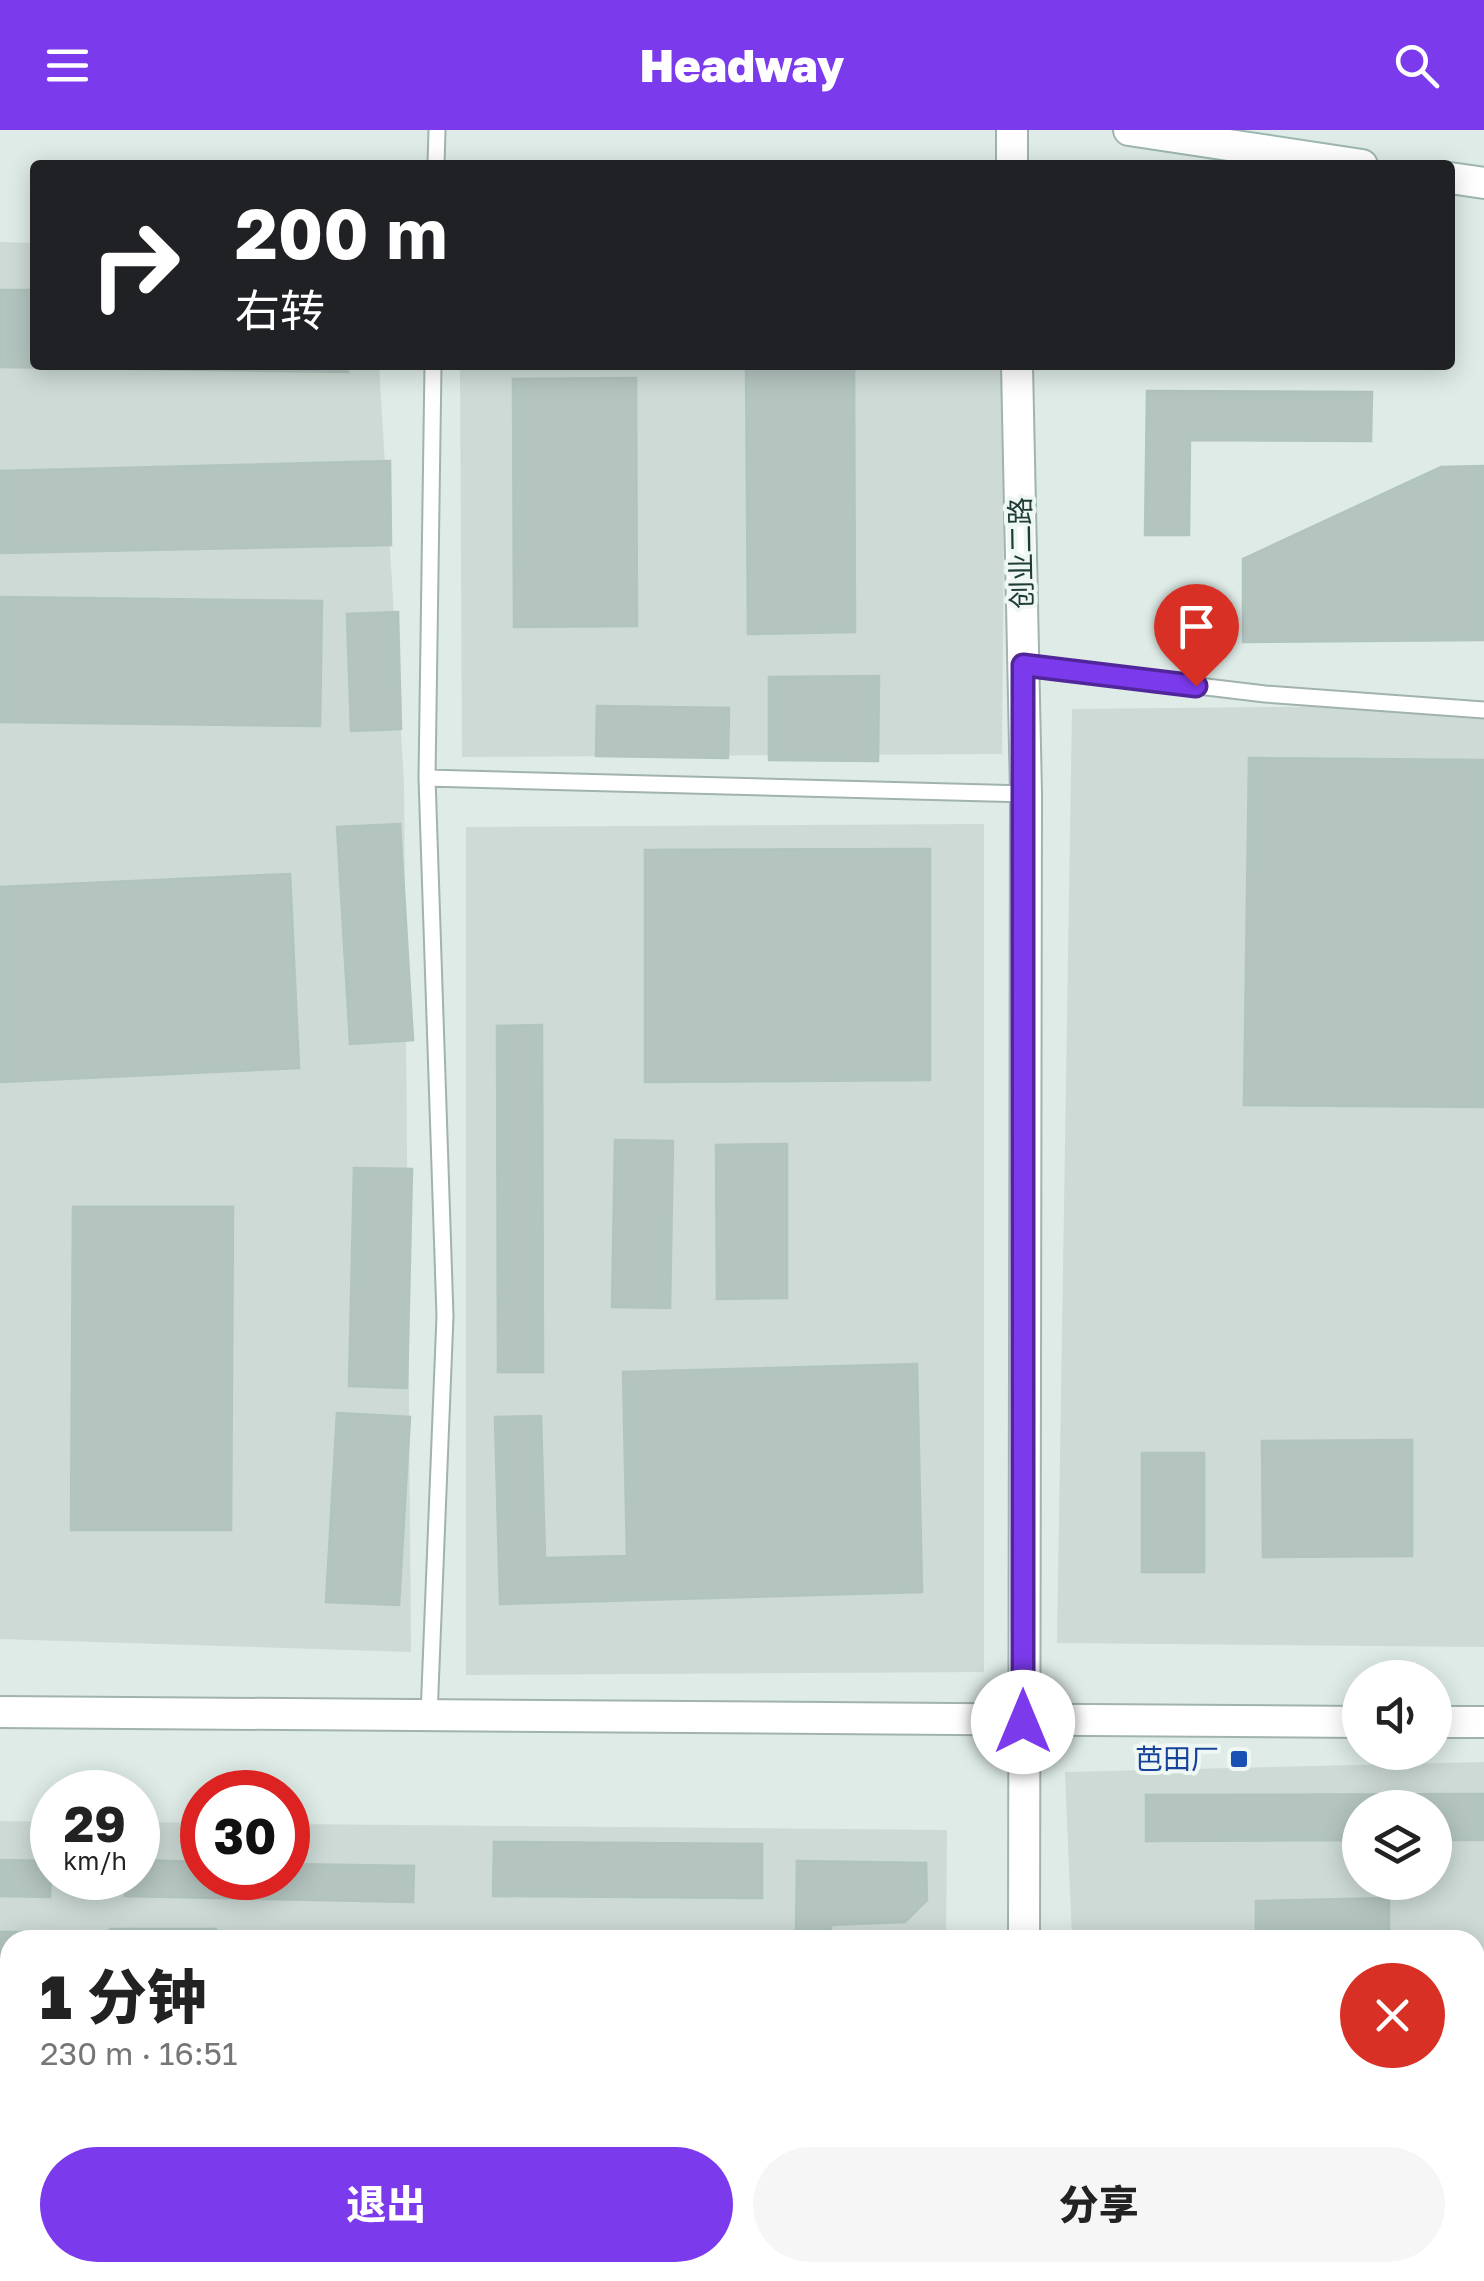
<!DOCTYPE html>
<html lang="zh">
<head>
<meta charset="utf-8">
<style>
  :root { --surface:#fff; --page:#f6f6f6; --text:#222; --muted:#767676; --accent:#7c3aed }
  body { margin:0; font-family:"Golos Text","Noto Sans SC",sans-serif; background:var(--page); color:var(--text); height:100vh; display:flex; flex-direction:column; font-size:38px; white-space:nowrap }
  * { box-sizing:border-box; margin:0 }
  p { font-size:32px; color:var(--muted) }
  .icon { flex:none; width:55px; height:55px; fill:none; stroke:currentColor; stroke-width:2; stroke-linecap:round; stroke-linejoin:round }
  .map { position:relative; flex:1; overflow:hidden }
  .panel { position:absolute; left:0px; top:1800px; width:1485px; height:352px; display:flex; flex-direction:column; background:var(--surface); border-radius:30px 30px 0 0; box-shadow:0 5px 25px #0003 }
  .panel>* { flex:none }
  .guide { position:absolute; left:30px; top:30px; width:1425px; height:210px; border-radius:10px; box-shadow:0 5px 25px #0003; background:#202124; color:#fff; overflow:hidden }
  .controls { position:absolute; left:1342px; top:1530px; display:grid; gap:20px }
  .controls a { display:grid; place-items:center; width:110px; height:110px; border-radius:50%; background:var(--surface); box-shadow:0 5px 25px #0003; font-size:50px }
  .speed { position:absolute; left:30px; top:1640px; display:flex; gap:20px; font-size:50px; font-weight:700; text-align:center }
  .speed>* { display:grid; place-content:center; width:130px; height:130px; border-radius:50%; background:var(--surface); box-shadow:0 5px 25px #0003; line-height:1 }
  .speed small { font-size:25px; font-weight:400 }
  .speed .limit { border:15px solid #d22; background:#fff; color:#111 }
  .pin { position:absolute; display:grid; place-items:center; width:85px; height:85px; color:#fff; margin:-102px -42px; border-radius:50% 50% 50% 0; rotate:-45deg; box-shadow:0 0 10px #0007 }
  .pin .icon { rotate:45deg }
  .me { position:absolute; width:110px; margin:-55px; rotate:0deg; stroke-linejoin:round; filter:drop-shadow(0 0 8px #0008) }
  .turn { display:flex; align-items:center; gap:35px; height:210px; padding:0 40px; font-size:45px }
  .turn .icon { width:130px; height:130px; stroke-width:2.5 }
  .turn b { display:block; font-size:70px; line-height:85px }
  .round { display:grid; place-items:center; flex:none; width:105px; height:105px; border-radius:52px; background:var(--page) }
  .head { display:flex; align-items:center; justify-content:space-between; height:170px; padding:0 40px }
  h1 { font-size:60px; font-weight:800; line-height:75px }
  .cta { display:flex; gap:20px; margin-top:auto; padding:20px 40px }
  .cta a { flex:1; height:115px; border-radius:60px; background:var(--accent); color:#fff; font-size:40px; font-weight:800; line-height:115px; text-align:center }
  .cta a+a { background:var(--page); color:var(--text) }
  header { display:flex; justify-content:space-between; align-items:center; height:130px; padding:0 40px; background:var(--accent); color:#fff; font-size:45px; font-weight:800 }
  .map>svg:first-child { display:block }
  .built { fill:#cddad5; fill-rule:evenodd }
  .building { fill:#b4c5c0; stroke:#b1c4be; stroke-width:2.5 }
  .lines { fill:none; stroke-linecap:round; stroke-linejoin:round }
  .lane-casing { stroke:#a1b3ae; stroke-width:19 }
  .street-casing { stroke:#a1b3ae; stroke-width:34 }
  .secondary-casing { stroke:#9db7b0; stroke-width:34 }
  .lane { stroke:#fff; stroke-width:15 }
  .street { stroke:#fff; stroke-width:30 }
  .secondary { stroke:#fff; stroke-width:30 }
  .route-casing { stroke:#51269a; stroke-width:25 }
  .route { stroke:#7c3aed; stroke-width:18 }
  .transit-dot { fill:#1a4fb4; stroke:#eff7f4; stroke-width:4 }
  .labels { text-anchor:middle; stroke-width:8; stroke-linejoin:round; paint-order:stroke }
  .street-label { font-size:28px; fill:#1f3b36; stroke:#eff7f4 }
  .transit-label { font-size:28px; fill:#164399; stroke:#eff7f4; text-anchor:end }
</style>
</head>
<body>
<header><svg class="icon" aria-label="menu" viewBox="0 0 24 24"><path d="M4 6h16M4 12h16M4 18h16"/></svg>Headway<svg class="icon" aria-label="search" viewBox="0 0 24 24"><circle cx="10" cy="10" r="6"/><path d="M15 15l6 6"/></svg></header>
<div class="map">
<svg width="1484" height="2151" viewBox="0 0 1484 2151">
  <rect width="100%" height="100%" fill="#deebe6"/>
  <path class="built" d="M0 112 35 113V235H379L404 653 411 1522 0 1509Z
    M460 235H1005L1002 624 462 627Z
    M1484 575V1517L1057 1513 1072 579Z
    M984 694V1542L466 1545V697Z
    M1484 1632V2151H1087V2142H1475V1810H1072L1065 1642ZM1360 1678H1435V1752H1360Z
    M0 1691 52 1692V1748H138V1692L202 1693V1748H288V1694L947 1700 946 1810H10V2142H941V2151H0Z"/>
  <path class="building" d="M0 160H35V235H348V242L0 237Z
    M746 235H854L855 502 748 504Z
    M636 248 637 496 514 497 513 249Z
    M1147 261 1372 262 1371 311 1190 310 1189 405H1145Z
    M390 331 391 415 0 423V341Z
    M1484 336V510L1243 512V429L1441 337Z
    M0 467 322 471 320 596 0 592Z
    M398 482 401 599 351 601 347 484Z
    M879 546 878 631 769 630V547Z
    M597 576 729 578 728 628 596 626Z
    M1249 628 1484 630V977L1244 975Z
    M400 694 413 910 350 914 337 697Z
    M930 719V950L645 952V720Z
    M290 744 299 938 0 952V757Z
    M542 895 543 1242H498L497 896Z
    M615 1010 673 1011 670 1178 612 1177Z
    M787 1014V1168L717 1169 716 1015Z
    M354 1038 412 1039 407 1258 349 1256Z
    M73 1077H233L231 1400H71Z
    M917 1234 922 1462 500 1474 495 1287 541 1286 545 1428 627 1426 623 1242Z
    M337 1283 410 1287 399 1475 326 1472Z
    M1412 1310V1426L1263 1427 1262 1311Z
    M1142 1323H1204V1442H1142Z
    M1484 1664V1710H1435V1678H1360V1710L1146 1711V1665Z
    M494 1712 762 1714V1768L493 1766Z
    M0 1730 51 1731 50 1767 0 1766Z
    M138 1730 202 1732V1748H288V1734L414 1736 413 1772 125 1766V1748H138Z
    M797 1731 926 1733 927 1770 905 1792 831 1795V1810H796Z
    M1389 1768V1810H1256V1771Z
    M110 1799H216V1810H110Z
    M0 1802H65V1810H10V2098H0Z
    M330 1805H435V1810H330Z
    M1475 1871H1484V2151H1436V2142H1475Z"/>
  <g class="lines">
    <g class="lane-casing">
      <path id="lane" d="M436 35 437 0
        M1023 535 1265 564 1484 580
        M427 648 1026 664
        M429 1586 445 1186 427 648 433 235"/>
    </g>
    <g class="street-casing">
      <path id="street" d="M1012 0V35
        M1017 235 1026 664 1024 1810
        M0 1582 1360 1592
        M1435 1592H1484
        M1026 2142V2151"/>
    </g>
    <g class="secondary-casing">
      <path id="secondary" d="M1129 0 1362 35
        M1450 48 1484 53"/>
    </g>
    <use href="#lane" class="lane"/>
    <use href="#street" class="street"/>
    <use href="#secondary" class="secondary"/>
  </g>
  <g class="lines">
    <g class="route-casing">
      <path id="route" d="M1023 1592V535L1196 556"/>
    </g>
    <use href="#route" class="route"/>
  </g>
  <rect class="transit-dot" x="1229" y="1619" width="20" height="20" rx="5"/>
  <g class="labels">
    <g class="street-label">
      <text transform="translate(1021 423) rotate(-91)" y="10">创业二路</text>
    </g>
    <g class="transit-label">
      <text x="1219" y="1639">芭田厂</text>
    </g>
  </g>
</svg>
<div class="controls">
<a><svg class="icon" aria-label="sound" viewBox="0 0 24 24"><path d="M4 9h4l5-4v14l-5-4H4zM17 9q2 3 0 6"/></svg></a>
<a><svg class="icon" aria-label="layers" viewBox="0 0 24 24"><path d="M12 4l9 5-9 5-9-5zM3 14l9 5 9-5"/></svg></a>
</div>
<div class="speed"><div>29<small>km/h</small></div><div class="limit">30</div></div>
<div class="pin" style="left:1196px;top:556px;background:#d93025"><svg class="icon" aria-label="arrive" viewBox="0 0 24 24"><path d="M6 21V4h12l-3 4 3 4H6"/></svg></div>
<svg class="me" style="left:1023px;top:1592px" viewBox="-20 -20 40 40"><circle r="19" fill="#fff"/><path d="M0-13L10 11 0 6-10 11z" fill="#7c3aed"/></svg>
<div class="guide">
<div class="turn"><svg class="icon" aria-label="right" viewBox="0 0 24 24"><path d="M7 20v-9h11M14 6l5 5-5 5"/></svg><div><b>200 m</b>右转</div></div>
</div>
<section class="panel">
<div class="head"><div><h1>1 分钟</h1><p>230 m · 16:51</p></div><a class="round" style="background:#d93025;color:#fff"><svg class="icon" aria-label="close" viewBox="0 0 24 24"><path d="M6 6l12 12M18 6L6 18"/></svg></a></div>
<div class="cta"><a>退出</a><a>分享</a></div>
</section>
</div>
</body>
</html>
